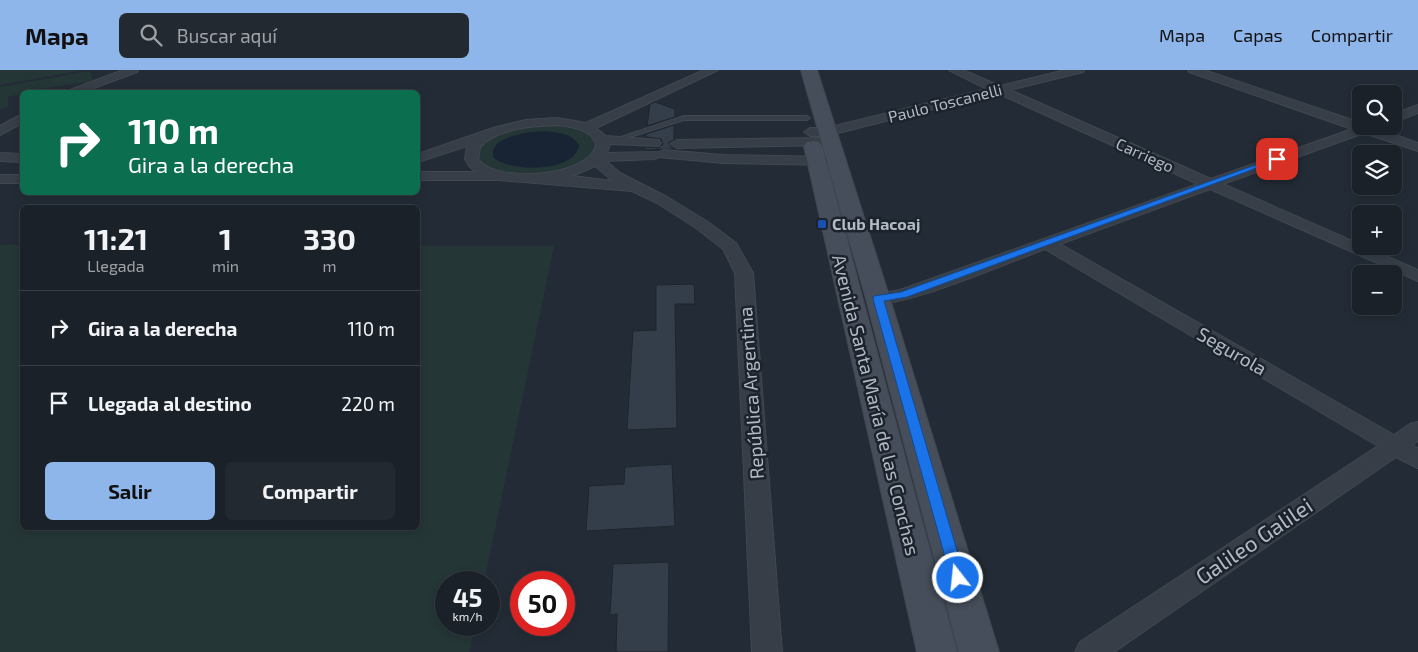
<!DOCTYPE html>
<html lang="es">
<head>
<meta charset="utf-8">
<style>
  :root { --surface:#1a2128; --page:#232930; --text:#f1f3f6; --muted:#9fa3a8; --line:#383e45; --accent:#8fb6eb }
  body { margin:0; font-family:"Exo 2",sans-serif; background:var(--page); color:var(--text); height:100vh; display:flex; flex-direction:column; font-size:19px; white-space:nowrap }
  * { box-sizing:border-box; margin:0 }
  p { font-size:16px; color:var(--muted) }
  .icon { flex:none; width:28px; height:28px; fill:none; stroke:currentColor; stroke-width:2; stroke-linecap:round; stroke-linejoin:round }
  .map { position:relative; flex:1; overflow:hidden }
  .sheet { position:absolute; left:20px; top:135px; width:400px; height:325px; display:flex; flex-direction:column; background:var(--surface); border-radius:8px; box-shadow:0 2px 8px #0003,0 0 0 1px var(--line) }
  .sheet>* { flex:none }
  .hud { position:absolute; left:20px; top:20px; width:400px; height:105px; border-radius:8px; box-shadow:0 2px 8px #0003,0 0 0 1px var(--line); background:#0b6e4f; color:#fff; overflow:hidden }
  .tools { position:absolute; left:1352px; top:15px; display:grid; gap:10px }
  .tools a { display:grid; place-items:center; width:50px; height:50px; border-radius:8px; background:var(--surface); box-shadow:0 2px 8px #0003,0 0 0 1px var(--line); font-size:25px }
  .speed { position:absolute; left:435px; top:501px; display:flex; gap:10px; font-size:25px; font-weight:700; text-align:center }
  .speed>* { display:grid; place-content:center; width:65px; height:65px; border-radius:50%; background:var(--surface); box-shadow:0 2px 8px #0003,0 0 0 1px var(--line); line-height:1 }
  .speed small { font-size:12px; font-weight:400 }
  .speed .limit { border:8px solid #d22; background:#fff; color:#111 }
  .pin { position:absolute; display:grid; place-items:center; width:42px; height:42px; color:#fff; margin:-21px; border-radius:10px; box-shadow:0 2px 8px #0006 }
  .me { position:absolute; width:55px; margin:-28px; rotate:344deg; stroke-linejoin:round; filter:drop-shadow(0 0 4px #0008) }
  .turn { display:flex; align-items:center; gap:18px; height:105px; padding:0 25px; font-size:22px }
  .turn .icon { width:65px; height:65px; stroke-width:2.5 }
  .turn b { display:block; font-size:35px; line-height:42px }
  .eta { display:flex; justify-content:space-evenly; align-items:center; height:85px; text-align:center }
  .eta b { font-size:30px; font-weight:700; line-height:35px }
  .action { display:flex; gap:10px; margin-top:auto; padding:10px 25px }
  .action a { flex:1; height:58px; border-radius:8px; background:var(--accent); color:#111; font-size:20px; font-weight:700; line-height:58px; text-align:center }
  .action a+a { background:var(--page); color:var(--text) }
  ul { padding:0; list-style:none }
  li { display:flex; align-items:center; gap:15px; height:75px; padding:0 25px; border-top:1px solid var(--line) }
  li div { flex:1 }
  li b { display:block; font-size:19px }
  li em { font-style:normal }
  header { display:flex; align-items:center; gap:30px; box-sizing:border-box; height:70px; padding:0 25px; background:var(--accent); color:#111 }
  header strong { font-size:24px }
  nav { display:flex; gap:28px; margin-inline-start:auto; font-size:18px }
  .search { width:350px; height:45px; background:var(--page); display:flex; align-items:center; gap:12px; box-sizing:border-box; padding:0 18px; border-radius:8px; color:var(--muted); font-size:19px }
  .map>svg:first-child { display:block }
  .green { fill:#253637; fill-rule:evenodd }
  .water { fill:#182433 }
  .building { fill:#333e4a; stroke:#1e252e }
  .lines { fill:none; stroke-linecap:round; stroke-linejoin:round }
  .service-casing { stroke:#404750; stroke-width:2 }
  .minor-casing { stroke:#404750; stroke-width:2 }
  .secondary-casing { stroke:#404750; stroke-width:2 }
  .service { fill:#373e47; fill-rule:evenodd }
  .minor { fill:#373e47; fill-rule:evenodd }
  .secondary { fill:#454e5a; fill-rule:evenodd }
  .route { fill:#1a73e8; stroke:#114b97 }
  .transit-dot { fill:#1a4fb4; stroke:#1c232c; stroke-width:2 }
  .labels { text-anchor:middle; stroke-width:5; stroke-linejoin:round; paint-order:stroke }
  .far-street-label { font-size:16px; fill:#b2b9c3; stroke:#1c232c }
  .far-poi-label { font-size:16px; font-weight:bold; fill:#b2b9c3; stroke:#1c232c; text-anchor:start }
  .street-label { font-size:19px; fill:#b2b9c3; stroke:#1c232c }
  .near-street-label { font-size:22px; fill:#b2b9c3; stroke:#1c232c }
</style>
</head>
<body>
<header>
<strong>Mapa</strong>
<div class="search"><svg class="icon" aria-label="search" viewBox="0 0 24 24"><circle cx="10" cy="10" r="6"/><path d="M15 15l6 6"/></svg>Buscar aquí</div>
<nav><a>Mapa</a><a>Capas</a><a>Compartir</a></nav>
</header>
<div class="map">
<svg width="1418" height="582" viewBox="0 0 1418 582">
  <rect width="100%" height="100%" fill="#232c36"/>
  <path class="green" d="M0 0H85L0 15Z
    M90 1 93 11 22 22V24L8 27V37L0 39V17Z
    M542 55C556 55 594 56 596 75 596 80 593 85 589 88 573 102 532 108 512 104 504 103 493 101 486 97 459 81 498 63 512 59 521 57 532 56 542 55ZM528 62 570 66 579 75C575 103 511 102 494 88 488 71 516 65 528 62Z
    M0 175H22V458H418V176H554L484 512H446V555H475L469 582H0Z"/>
  <path class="water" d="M540 61C554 62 571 62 579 75 575 103 511 102 494 88 487 67 526 63 540 61Z"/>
  <path class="building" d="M655 32 675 39V47L647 56 650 34Z
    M674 55V70L668 73 673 79 645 80V77L659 78 663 74 661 69 646 67V64Z
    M694 214 695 234H675L677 358 627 360 633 261 656 260V215Z
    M672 394 675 456 586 461 589 416 624 414 625 397Z
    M669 492 668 582H616L617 544 610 545 613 494Z"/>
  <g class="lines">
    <g class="service-casing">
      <path id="service" d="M684 46H807L810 48 807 50H684L614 72 609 71Z"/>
    </g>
    <g class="minor-casing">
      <path id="minor" d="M123 0H138L137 2 83 22H68L70 20Z
        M704 0H718L596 58 606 66 659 70 661 73 659 76 610 74 607 83 659 82 664 80 723 85 834 87 841 91 834 95 723 93 659 87 654 89 606 91 620 103 667 127 708 152 736 173 753 203 782 582H752L735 203 723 179 696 158 657 133 632 121 498 110H418V102H476L470 97 465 89 467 76 418 92V84L493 58 526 50 557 48 586 53ZM557 55C571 57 593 59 596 75 590 107 495 114 478 89L480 77C499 58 532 56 557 55ZM595 96 613 111 572 106Z
        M949 0H963L1000 16 1065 0H1084L1083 2 1010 20 1211 109 1352 59 1189 2 1188 0H1204L1361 53V56H1377L1376 58 1418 73V81L1364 63 1223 114 1418 200V211L1210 119 1060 174 1394 365 1410 354 1418 352V371L1412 375 1418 378V398L1396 387 1114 582H1075L1080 572 1378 376 1045 179C1012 191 899 240 872 233L869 229 872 225 900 220 1198 114 997 23 826 66H810L804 62 810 58H826L987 19Z
        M1418 35V43L1394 52V44Z
        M22 44V53L0 65V56Z
        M828 68 833 69 835 72 833 75 677 78 670 74 677 70Z
        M0 83 22 84V92L0 91Z
        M0 105H22V113H0Z"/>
    </g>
    <g class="secondary-casing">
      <path id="secondary" d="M801 0H817L890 229 999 582H959L866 229Z
        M813 71 819 72 822 76 957 582H917L804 76 807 72Z"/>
    </g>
    <use href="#service" class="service"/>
    <use href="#minor" class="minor"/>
    <use href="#secondary" class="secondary"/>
  </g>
  <path class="route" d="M1275 88 1281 89 907 227 884 231 965 508 963 512 958 514 952 512 873 229 874 226 901 222Z"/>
  <rect class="transit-dot" x="817" y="149" width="10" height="10" rx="2.5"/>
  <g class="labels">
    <g class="far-street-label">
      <text transform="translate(945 33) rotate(-14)" y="6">Paulo Toscanelli</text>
      <text transform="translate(1145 85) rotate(24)" y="6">Carriego</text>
    </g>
    <g class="far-poi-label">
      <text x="832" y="160">Club Hacoaj</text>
    </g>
    <g class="street-label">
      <text transform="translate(1232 281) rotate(30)" y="7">Segurola</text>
      <text transform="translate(751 323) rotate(-94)" y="7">República Argentina</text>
      <text transform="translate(876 335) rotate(76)" y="7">Avenida Santa María de las Conchas</text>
    </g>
    <g class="near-street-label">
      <text transform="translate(1254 471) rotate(-34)" y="8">Galileo Galilei</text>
    </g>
  </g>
</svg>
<div class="tools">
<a><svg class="icon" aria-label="search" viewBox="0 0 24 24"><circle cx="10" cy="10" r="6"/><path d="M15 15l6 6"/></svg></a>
<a><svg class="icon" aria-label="layers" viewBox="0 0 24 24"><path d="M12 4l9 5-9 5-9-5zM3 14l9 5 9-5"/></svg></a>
<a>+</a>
<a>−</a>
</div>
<div class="speed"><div>45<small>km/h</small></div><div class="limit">50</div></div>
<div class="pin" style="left:1277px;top:89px;background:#d93025"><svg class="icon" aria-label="arrive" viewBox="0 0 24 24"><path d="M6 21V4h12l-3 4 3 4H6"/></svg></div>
<svg class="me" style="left:958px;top:508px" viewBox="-20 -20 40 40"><circle r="17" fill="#1a73e8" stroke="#fff" stroke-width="3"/><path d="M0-11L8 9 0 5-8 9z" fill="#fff"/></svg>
<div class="hud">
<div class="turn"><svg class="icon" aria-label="right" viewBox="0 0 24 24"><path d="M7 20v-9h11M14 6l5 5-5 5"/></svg><div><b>110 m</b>Gira a la derecha</div></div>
</div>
<section class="sheet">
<div class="eta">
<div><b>11:21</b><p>Llegada</p></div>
<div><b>1</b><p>min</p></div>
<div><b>330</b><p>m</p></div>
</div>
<ul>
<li><svg class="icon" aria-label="right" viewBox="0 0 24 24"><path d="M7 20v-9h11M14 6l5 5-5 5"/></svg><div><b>Gira a la derecha</b></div><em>110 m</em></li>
<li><svg class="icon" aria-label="arrive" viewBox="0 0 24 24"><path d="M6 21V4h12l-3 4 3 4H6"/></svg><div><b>Llegada al destino</b></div><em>220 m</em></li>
</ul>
<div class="action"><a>Salir</a><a>Compartir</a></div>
</section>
</div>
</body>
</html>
